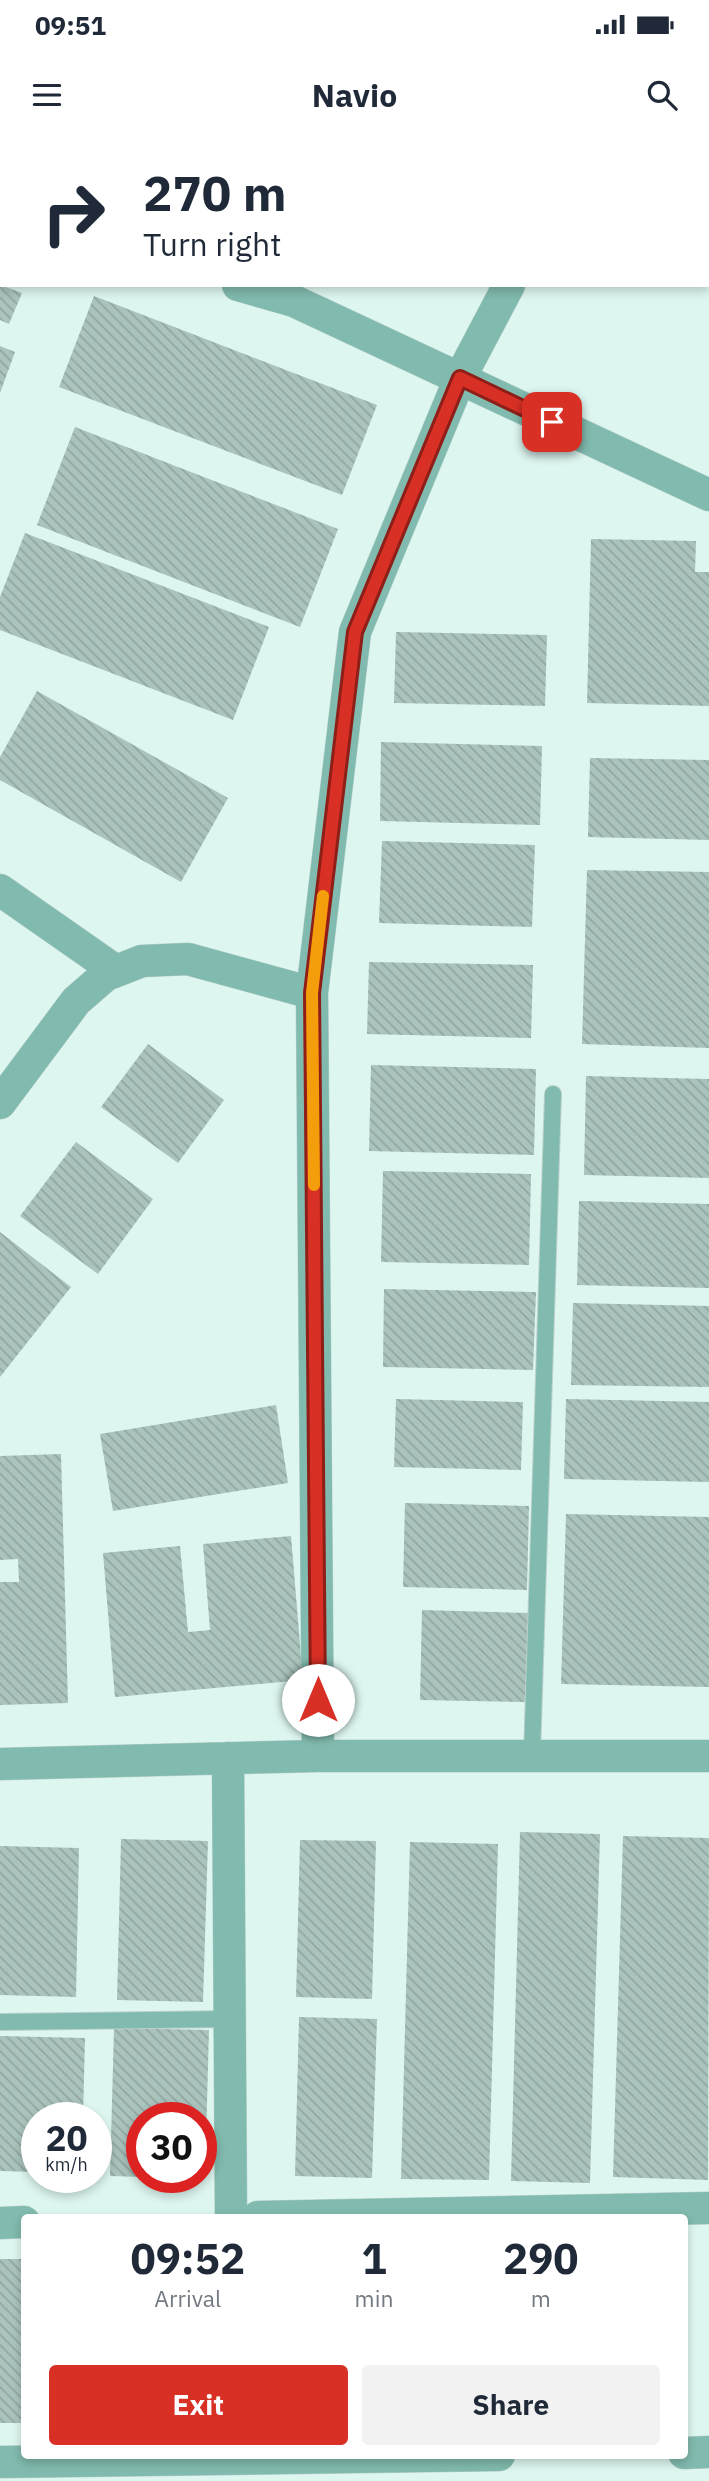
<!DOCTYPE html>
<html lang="en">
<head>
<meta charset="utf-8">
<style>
  :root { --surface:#fff; --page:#f2f2f3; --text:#1f2937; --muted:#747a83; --accent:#d93025 }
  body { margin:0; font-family:"IBM Plex Sans",sans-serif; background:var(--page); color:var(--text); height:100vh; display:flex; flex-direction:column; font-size:26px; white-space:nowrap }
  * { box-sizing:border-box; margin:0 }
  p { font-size:23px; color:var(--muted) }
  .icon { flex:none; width:38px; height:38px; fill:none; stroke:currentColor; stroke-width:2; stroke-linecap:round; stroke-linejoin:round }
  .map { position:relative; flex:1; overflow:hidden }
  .side { position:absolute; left:21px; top:2074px; width:667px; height:245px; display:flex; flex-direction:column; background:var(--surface); border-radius:7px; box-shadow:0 4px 10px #0003 }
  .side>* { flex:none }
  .top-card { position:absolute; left:0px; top:0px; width:710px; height:147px; box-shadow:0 4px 10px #0003; background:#fff; color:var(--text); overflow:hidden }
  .speed { position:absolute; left:21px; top:1962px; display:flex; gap:14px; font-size:35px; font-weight:700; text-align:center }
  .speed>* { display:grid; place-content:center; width:91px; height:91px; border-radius:50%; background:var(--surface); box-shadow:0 4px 10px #0003; line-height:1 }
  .speed small { font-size:18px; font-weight:400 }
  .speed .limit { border:10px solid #d22; background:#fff; color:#111 }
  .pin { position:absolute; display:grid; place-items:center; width:60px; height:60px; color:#fff; margin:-30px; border-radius:14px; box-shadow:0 4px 10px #0006 }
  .me { position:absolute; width:77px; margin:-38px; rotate:0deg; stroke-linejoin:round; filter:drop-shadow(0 0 5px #0008) }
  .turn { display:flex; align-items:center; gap:24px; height:147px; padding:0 28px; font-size:32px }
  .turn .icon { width:91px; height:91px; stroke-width:2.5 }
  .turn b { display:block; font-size:49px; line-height:60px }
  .eta { display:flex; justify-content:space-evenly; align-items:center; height:119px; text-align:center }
  .eta b { font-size:42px; font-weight:800; line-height:49px }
  .cta { display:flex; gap:14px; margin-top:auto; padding:14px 28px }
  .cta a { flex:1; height:80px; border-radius:7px; background:var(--accent); color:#fff; font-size:28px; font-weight:800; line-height:80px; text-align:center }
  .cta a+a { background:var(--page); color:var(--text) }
  .status { display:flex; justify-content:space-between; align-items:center; height:49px; padding:0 35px; background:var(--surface); direction:ltr }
  .status svg { height:19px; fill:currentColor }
  header { display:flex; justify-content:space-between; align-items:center; height:91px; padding:0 28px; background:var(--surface); font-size:32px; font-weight:800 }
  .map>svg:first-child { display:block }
  .building { fill:url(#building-back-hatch) }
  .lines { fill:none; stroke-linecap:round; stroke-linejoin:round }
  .lane-casing { stroke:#bbd1cc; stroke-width:18 }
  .street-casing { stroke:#bbd1cc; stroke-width:33 }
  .lane { stroke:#81baae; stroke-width:16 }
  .street { stroke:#81baae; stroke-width:32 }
  .route-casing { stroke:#8d1f18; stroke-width:18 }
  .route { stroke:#d93025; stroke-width:12 }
  .slow { stroke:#f59e0b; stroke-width:12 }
</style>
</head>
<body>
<div class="status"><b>09:51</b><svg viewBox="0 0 49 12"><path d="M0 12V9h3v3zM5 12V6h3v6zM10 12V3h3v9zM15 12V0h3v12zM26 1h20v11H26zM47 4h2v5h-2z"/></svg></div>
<header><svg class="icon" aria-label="menu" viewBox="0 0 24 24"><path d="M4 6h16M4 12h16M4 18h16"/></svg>Navio<svg class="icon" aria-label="search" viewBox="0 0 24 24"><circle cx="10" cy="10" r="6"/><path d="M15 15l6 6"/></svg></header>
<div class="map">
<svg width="709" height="2341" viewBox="0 0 709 2341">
  <defs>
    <pattern id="building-back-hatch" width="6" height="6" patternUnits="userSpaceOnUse" patternTransform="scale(1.75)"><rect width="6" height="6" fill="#aac3bd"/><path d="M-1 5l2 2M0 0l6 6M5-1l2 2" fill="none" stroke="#91a6a1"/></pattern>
  </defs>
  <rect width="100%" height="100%" fill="#ddf6f0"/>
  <path class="building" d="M0 145 22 153 9 184 0 180Z
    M94 156 377 265 342 355 59 247Z
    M0 206 15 212 0 253Z
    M75 287 338 389 300 487 37 385Z
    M25 393 269 487 233 580 0 490V457Z
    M591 399 696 401 695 432H709V566L587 563Z
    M396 492 547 495 545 566 394 563Z
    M37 551 228 658 181 742 0 640V617Z
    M381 602 542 606 540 685 380 681Z
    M590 618 709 620V700L588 697Z
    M382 701 535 705 532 787 379 783Z
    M587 730 709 732V908L582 904Z
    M369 822 533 825 531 898 367 894Z
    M148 904 224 960 178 1023 101 967Z
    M371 925 536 929 534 1015 369 1011Z
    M586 936 709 939V1038L584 1035Z
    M76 1002 153 1059 98 1134 20 1076Z
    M383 1031 531 1034 529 1125 381 1122Z
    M579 1061 709 1064V1148L577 1145Z
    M0 1092 71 1147 0 1237Z
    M384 1149 536 1152 533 1230 383 1227Z
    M573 1163 709 1166V1247L571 1245Z
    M396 1259 523 1262 521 1330 394 1327Z
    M566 1259 709 1262V1342L564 1339Z
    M276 1265 288 1343 113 1371 100 1294Z
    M61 1314 68 1563 0 1565V1442H19L18 1419 0 1420V1316Z
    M405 1363 529 1366 527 1450 403 1447Z
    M566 1374 709 1377V1547L561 1544Z
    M291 1396 303 1540 115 1557 103 1413 180 1406 188 1492 210 1490 203 1404Z
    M422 1470 530 1473 527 1562 420 1560Z
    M520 1692 600 1694 590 2043 511 2041Z
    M623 1696 709 1698 708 2040 613 2037Z
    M121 1699 208 1701 203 1862 117 1860Z
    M300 1700 376 1701 372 1859 296 1857Z
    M410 1702 498 1704 489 2040 401 2039Z
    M0 1706 79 1708 76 1857 0 1855Z
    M299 1877 377 1879 372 2038 295 2036Z
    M114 1888 209 1890 205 2038H201V1978H142V2037L110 2036Z
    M0 1896 85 1898 83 1978H37V2032L0 2031Z
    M0 2119H24V2283H0Z"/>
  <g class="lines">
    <g class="lane-casing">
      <path id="lane" d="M532 1615 553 954
        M0 1882 230 1879"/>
    </g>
    <g class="street-casing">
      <path id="street" d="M585 2 586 0
        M0 80 2 81
        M238 145 294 161 709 355
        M0 750 116 831
        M0 963 76 861 106 835 142 821 188 819 312 853
        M318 1616 312 853 355 492 460 238 509 145
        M228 1618 231 2077
        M0 1624 318 1616H709
        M258 2077 709 2068
        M0 2083 24 2082
        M684 2313 709 2312
        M0 2322 499 2315"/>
    </g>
    <use href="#lane" class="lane"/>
    <use href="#street" class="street"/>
  </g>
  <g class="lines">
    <g class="route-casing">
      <path id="route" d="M318 1560 312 853 355 492 460 238 552 282"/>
    </g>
    <use href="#route" class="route"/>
    <path class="slow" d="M314 1045 312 853 323 756"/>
  </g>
</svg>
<div class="speed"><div>20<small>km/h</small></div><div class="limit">30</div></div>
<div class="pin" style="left:552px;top:282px;background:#d93025"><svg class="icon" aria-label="arrive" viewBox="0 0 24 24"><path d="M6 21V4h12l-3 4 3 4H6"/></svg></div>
<svg class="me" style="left:318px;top:1560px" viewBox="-20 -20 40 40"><circle r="19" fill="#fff"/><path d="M0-13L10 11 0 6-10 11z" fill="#d93025"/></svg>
<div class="top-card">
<div class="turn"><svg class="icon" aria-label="right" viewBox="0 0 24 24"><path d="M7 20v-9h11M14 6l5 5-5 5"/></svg><div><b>270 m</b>Turn right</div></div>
</div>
<section class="side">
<div class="eta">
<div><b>09:52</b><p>Arrival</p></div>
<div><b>1</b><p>min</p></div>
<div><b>290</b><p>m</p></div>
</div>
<div class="cta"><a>Exit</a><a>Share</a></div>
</section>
</div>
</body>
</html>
